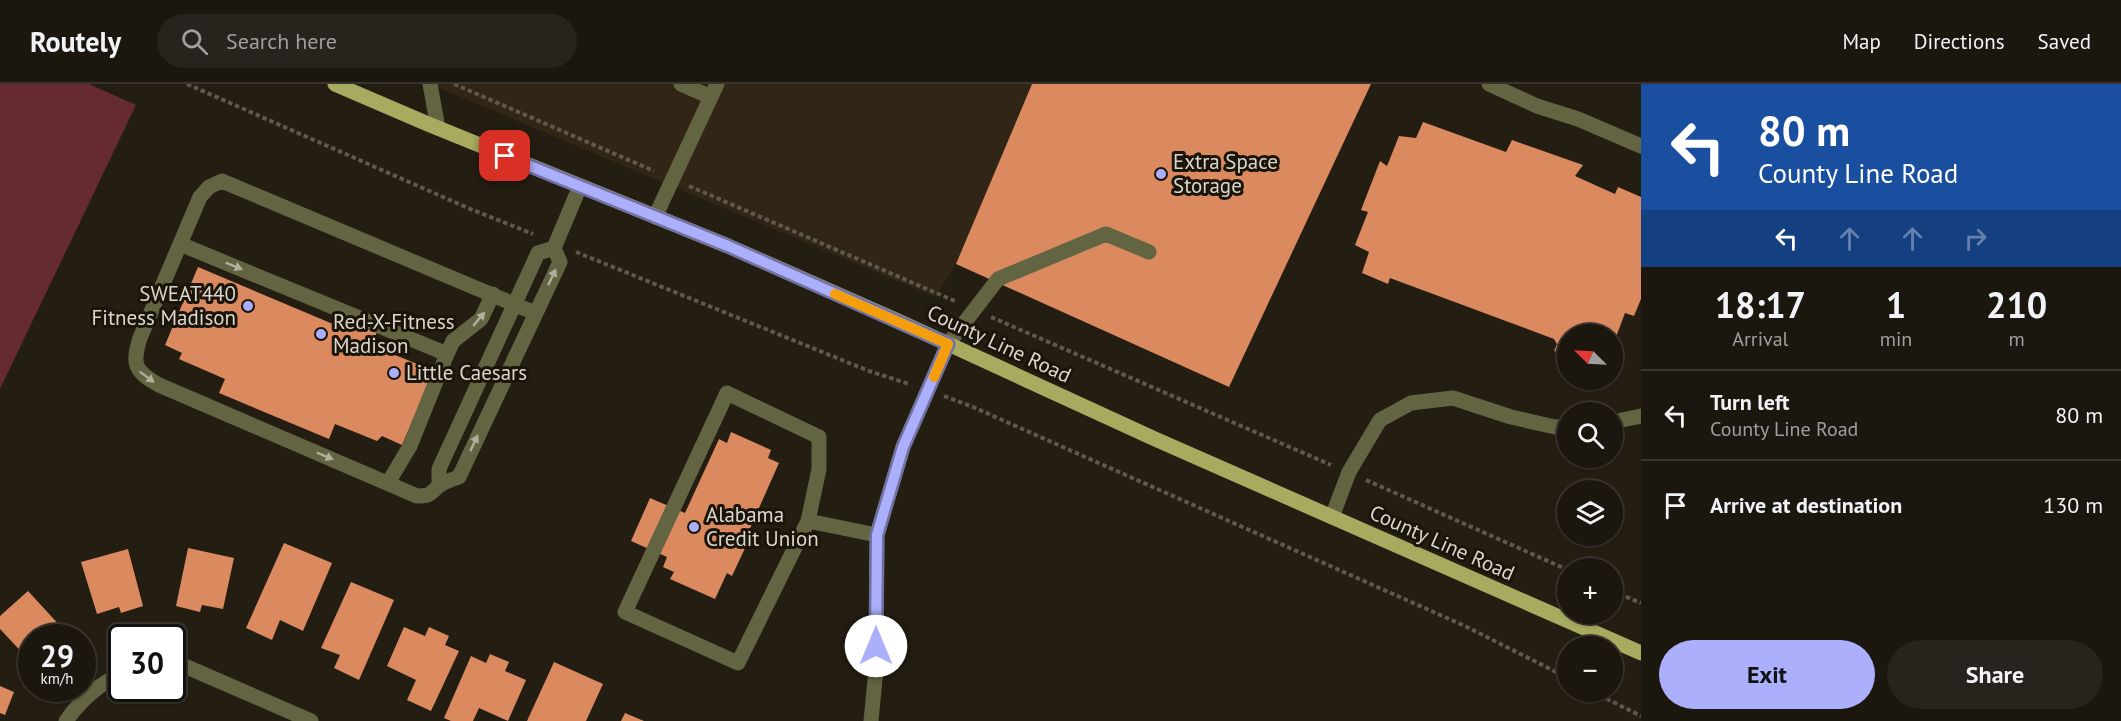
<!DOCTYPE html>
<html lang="en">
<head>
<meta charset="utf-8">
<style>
  :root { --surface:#1b160e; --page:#28231c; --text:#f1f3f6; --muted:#a09f9e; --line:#39352e; --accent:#acaffb }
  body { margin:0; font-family:"PT Sans",sans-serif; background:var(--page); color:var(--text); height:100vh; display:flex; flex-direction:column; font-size:22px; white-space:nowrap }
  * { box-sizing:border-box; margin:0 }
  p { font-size:20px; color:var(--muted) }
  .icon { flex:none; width:33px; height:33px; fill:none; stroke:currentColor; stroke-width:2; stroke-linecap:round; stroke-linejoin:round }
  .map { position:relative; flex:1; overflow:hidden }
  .drawer { display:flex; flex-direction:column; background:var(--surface); width:480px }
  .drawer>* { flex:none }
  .banner { background:#1a4fa0; color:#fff; overflow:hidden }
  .needle { width:39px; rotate:294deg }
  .buttons { position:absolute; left:1557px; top:240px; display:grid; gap:12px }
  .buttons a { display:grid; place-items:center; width:66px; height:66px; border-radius:50%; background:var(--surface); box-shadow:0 2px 4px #0004,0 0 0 2px var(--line); font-size:30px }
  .speed { position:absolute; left:18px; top:540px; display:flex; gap:12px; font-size:30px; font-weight:700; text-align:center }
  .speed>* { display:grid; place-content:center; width:78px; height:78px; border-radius:50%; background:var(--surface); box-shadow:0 2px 4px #0004,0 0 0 2px var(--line); line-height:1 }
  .speed small { font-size:15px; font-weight:400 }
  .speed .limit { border:3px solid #111; border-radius:9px; background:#fff; color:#111 }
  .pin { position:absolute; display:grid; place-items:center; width:51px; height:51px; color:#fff; margin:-26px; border-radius:12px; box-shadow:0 3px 9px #0006 }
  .me { position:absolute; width:66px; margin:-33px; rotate:0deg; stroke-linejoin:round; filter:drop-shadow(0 0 4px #0008) }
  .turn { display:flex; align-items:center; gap:21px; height:126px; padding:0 18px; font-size:27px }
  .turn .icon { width:78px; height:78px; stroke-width:2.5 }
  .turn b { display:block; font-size:42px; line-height:51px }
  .lanes { display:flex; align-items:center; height:57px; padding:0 18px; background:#0003; justify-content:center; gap:30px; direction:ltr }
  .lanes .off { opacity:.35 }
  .eta { display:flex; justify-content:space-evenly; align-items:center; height:102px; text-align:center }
  .eta b { font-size:36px; font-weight:600; line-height:42px }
  .action { display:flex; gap:12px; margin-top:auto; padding:12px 18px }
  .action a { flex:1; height:69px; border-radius:36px; background:var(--accent); color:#111; font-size:24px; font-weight:600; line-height:69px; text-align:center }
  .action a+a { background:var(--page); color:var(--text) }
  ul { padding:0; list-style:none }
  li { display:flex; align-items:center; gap:18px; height:90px; padding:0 18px; border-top:2px solid var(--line) }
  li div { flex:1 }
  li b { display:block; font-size:22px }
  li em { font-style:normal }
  header { display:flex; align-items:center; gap:36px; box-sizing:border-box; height:84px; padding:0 30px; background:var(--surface); border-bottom:2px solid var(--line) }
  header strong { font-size:28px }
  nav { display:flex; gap:33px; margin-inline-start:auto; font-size:21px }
  .search { width:420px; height:54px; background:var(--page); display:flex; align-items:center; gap:15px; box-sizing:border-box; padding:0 21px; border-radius:33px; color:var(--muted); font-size:22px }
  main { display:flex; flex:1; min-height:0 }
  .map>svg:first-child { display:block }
  .built { fill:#312615 }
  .green { fill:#652b31 }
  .building { fill:#db8a60 }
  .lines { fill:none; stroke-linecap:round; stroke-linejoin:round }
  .path { stroke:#5e584e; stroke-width:4; stroke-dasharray:4.5 3; stroke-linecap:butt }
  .minor { stroke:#636441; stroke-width:15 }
  .major { stroke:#a8aa60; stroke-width:15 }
  .oneway { fill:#b1af9d }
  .route-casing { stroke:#7072a3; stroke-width:15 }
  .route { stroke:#acaffb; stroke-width:10 }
  .slow { stroke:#f59e0b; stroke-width:10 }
  .poi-dot { fill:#acaffb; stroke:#1b1409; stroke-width:2 }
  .labels { text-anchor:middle; stroke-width:6; stroke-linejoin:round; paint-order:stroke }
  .poi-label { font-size:21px; fill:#dbd7cf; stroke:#1b1409; text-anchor:start }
  .street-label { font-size:21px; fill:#dbd7cf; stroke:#1b1409 }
</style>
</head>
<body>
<header>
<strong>Routely</strong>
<div class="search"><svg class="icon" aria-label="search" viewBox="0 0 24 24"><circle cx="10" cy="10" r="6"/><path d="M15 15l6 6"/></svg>Search here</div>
<nav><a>Map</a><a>Directions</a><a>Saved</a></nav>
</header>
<main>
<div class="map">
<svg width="1641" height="637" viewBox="0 0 1641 637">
  <rect width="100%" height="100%" fill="#241d12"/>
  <path class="built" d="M430 0H1032L956 180 935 213Z"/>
  <path class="green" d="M0 0H89L136 21 0 305Z"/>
  <path class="building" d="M1032 0H1371L1229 303 956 180Z
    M1423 38 1506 68 1512 56 1583 81 1575 92 1615 110 1618 103 1641 113V215L1634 232 1625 229 1613 261 1612 250H1568V271L1554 267 1557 260 1554 255 1390 194 1388 200 1362 189 1369 168 1355 161 1368 128 1361 126 1380 77 1387 82 1399 52 1416 54Z
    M198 183 340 243 344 234 377 248 371 261 434 287 402 361 382 352 377 357 335 340 329 355 219 309 225 295 179 275 182 269 165 261Z
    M731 348 771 366 768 374 779 379 743 460 746 462 732 492 727 489 715 515 670 495 674 488 663 483 667 473 631 457 650 414 685 429 719 355 727 359Z
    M284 459 332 479 303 547 280 536 272 556 246 544Z
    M188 464 234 474 223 525 202 521 200 528 176 522Z
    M128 465 143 522 121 529 119 523 97 530 81 478Z
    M351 498 394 516 359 596 334 584 340 571 321 564Z
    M28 507 63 545 53 554H32V579L0 545V532Z
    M404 543 425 552 429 543 449 552 445 561 459 567 431 627 407 616 416 596 387 582Z
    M490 570 509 578 505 587 526 596 508 637 479 624 473 637H451L444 634 471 572 486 579Z
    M554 578 603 600 586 637H527Z
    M0 602 14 608 5 631 0 629Z
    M625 629 644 637H621Z"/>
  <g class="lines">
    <path class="path" d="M187 0 468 124 533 150
      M454 0 654 87
      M689 102 957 218
      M576 168 869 287 909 300
      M991 233 1331 381
      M944 312 973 323 1465 542 1568 594
      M1366 396 1568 486
      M1612 507 1641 519
      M1593 608 1641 632"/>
    <path class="minor" d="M430 0 438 44
      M681 0 711 13
      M1489 0 1537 22 1578 35 1641 62
      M655 133 717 0
      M180 160 447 270 453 257 481 235 493 210
      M535 229 222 97 209 103 200 113 140 254C132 280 134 287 159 301L417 412C432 412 429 410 439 402 444 398 453 395 459 393L560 178 554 164 580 102
      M1612 338 1641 332
      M388 399 410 362 447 270
      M439 401V385L538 169 554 164
      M1332 433 1349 388 1380 336 1411 319 1453 314 1511 333 1555 343 1568 342
      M808 437 738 579 625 528 727 309 819 353V385L808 437 877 451
      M172 581 187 583 311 637
      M66 637C80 617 98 600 122 590
      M871 637 876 585 877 451 903 363 948 260 998 195 1106 150 1149 168"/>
    <path class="major" d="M335 0 428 40 728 162 896 236 1155 355 1641 569"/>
  </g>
  <defs><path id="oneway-solid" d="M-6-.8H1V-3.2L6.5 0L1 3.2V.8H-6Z" transform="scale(1.5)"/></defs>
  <g class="oneway">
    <use href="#oneway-solid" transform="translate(234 182) rotate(22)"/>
    <use href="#oneway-solid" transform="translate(552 193) rotate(-65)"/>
    <use href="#oneway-solid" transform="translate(479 235) rotate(-50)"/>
    <use href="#oneway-solid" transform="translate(147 293) rotate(37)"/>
    <use href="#oneway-solid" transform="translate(474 359) rotate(-65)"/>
    <use href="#oneway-solid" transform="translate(325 372) rotate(23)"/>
  </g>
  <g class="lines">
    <g class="route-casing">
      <path id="route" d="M505 72 728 162 948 260 903 363 877 451 876 562"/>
    </g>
    <use href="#route" class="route"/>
    <path class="slow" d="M835 210 948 260 934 293"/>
  </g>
  <g class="poi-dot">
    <circle cx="1161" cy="90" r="6"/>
    <circle cx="248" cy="222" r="6"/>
    <circle cx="321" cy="250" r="6"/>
    <circle cx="394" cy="289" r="6"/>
    <circle cx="694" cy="443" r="6"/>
  </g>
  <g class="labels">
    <g class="poi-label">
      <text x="1173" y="85">Extra Space<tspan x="1173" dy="24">Storage</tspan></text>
      <text x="236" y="217" text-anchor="end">SWEAT440<tspan x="236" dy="24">Fitness Madison</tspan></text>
      <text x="333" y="245">Red-X-Fitness<tspan x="333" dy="24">Madison</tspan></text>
      <text x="406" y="296">Little Caesars</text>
      <text x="706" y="438">Alabama<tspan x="706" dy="24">Credit Union</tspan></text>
    </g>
    <g class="street-label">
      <text transform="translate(999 260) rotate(25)" y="7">County Line Road</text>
      <text transform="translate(1442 459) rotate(24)" y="7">County Line Road</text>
    </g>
  </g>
</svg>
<div class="buttons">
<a><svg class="needle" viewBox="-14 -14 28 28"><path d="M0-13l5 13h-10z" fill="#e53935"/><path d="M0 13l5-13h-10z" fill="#a09f9e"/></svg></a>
<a><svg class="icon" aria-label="search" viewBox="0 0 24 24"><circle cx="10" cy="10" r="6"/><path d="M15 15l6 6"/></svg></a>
<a><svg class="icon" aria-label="layers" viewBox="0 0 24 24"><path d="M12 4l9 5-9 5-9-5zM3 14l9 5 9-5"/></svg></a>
<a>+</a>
<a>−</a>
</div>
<div class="speed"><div>29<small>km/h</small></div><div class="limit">30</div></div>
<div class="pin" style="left:505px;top:72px;background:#d93025"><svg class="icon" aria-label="arrive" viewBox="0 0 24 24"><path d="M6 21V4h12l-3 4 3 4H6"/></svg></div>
<svg class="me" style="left:876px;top:562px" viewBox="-20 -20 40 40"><circle r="19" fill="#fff"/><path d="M0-13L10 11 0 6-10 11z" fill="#acaffb"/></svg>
</div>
<section class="drawer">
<div class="banner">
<div class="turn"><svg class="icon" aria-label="left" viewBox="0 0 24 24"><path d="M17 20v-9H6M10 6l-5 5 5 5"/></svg><div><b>80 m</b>County Line Road</div></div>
<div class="lanes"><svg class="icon" aria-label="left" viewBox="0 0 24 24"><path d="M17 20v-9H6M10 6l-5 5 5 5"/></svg><svg class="icon off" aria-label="ahead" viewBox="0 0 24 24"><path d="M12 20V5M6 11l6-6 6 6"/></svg><svg class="icon off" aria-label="ahead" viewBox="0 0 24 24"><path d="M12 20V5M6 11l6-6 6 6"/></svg><svg class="icon off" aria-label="right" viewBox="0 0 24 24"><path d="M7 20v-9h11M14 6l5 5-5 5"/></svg></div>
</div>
<div class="eta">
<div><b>18:17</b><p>Arrival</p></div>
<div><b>1</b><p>min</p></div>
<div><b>210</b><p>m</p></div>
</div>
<ul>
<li><svg class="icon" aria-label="left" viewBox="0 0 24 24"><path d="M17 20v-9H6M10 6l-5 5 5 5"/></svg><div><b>Turn left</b><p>County Line Road</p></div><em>80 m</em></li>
<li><svg class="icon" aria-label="arrive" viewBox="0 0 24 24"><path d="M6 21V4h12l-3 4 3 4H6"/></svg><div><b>Arrive at destination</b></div><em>130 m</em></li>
</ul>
<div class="action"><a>Exit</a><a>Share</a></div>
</section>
</main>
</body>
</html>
